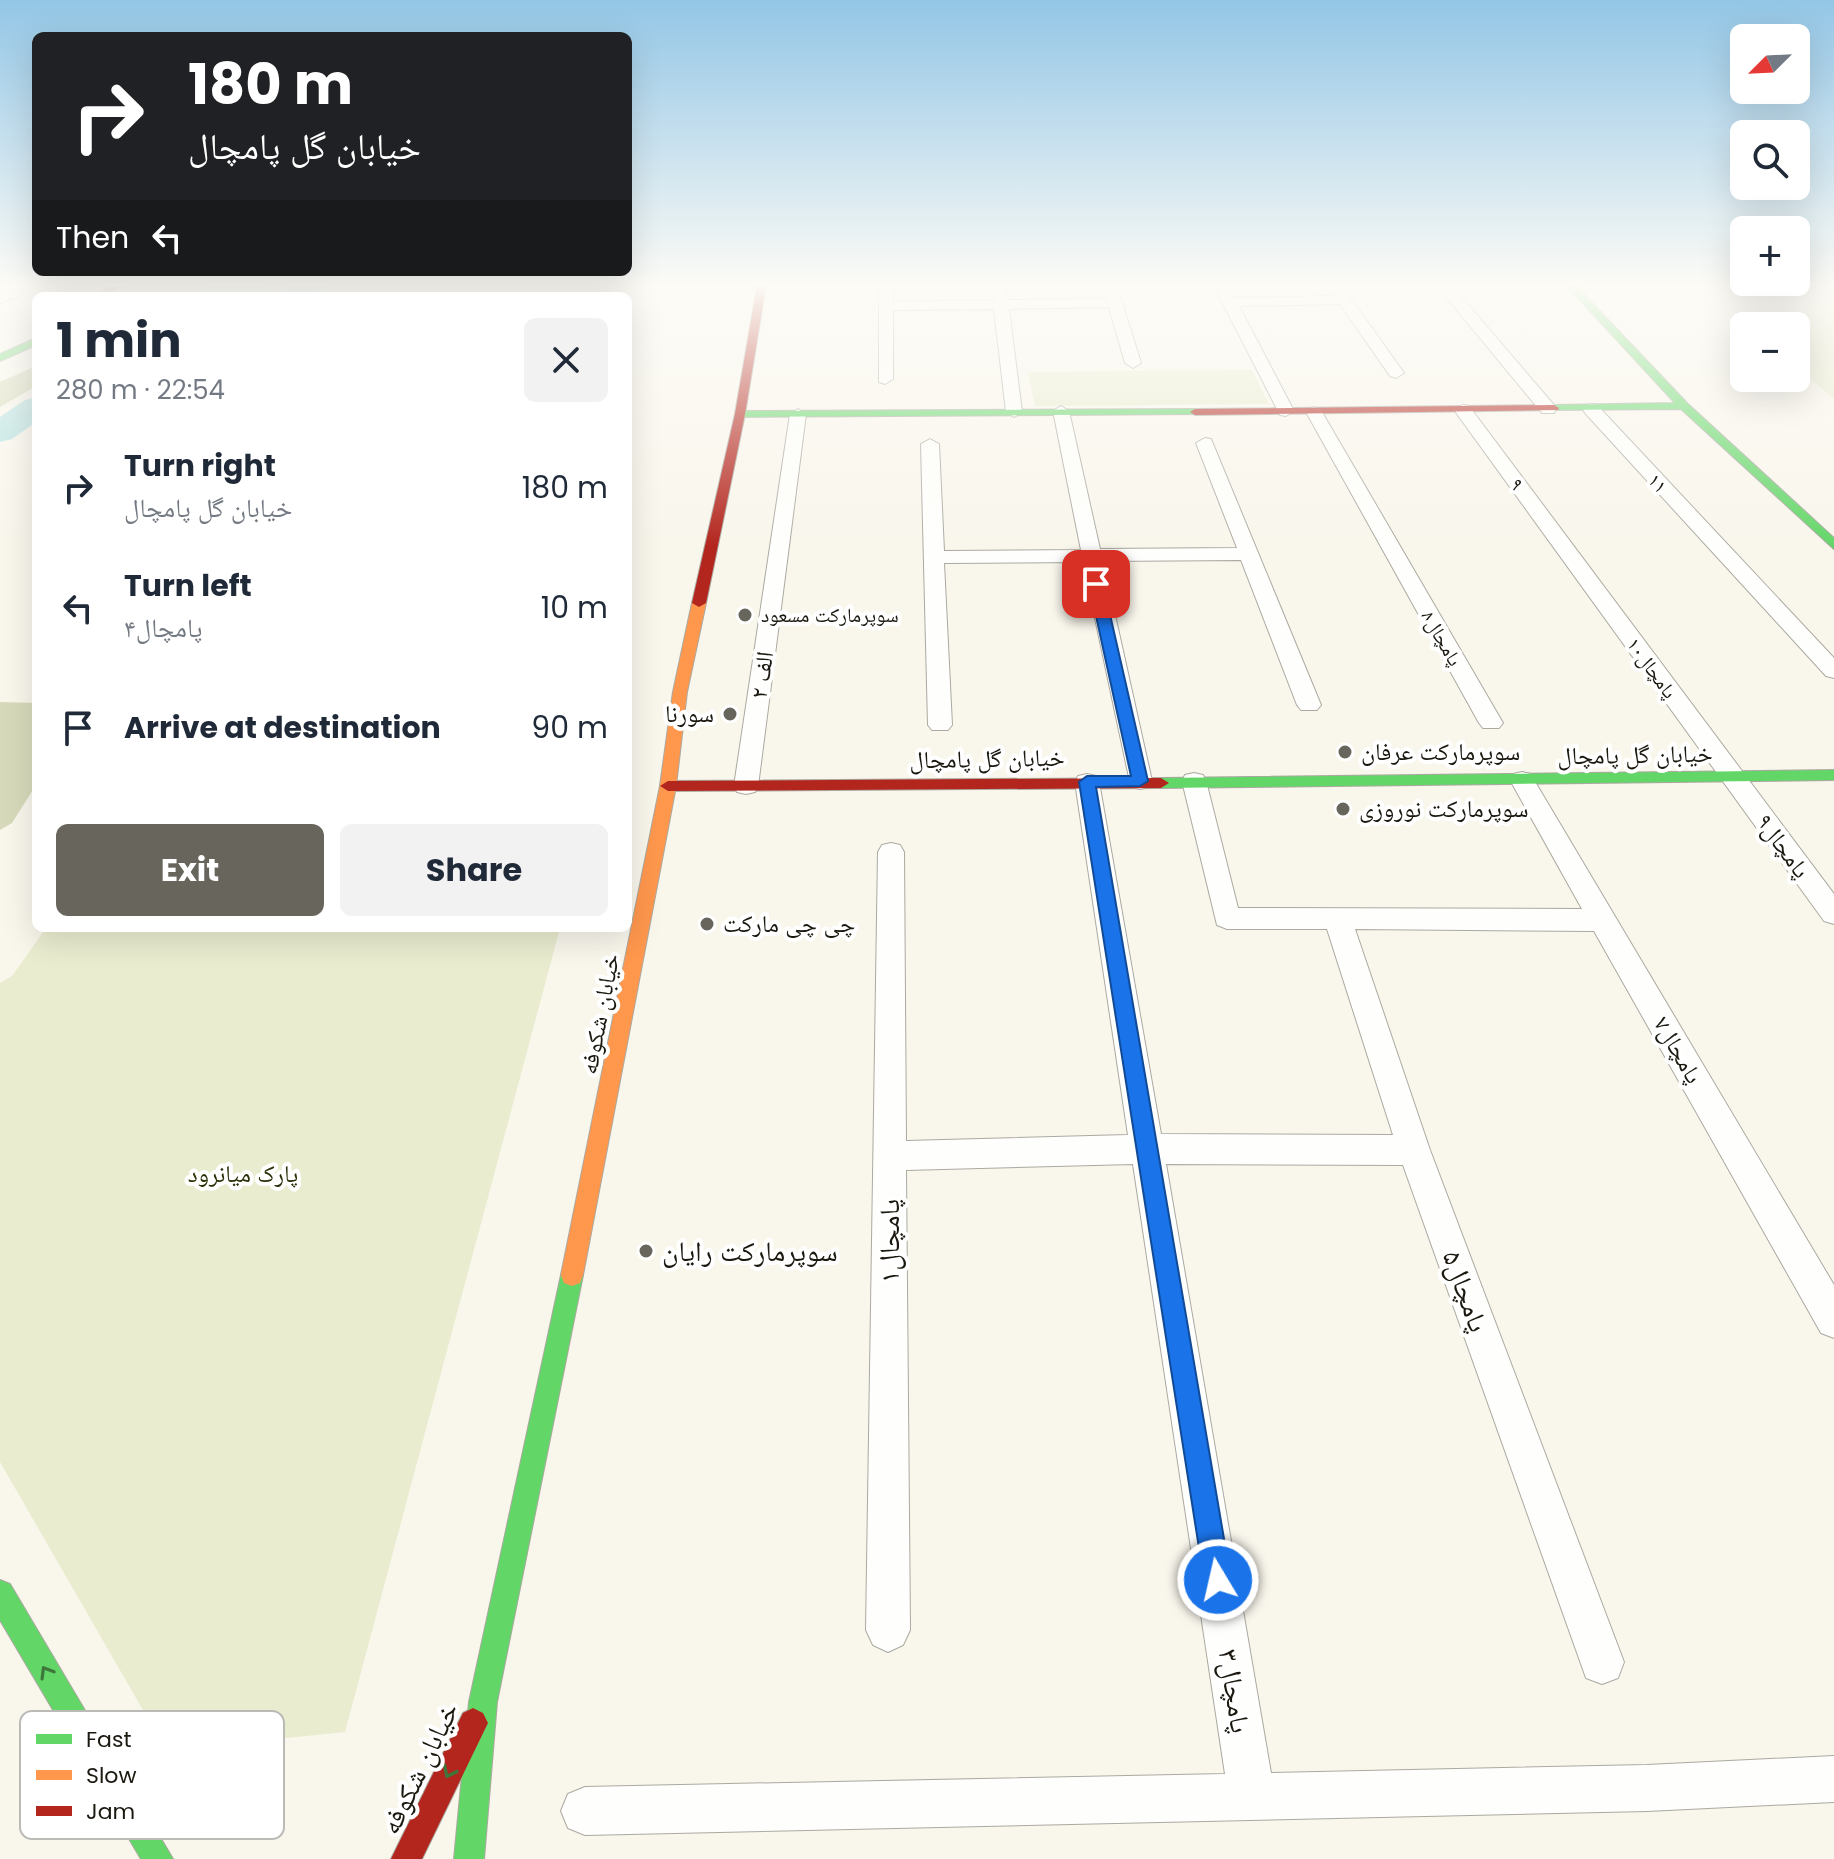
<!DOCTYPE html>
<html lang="en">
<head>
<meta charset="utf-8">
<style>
  :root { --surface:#fff; --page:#f2f2f3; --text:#1f2937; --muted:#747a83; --accent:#68665c }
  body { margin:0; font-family:Poppins,"Noto Naskh Arabic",sans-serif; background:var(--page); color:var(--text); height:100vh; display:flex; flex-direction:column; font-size:30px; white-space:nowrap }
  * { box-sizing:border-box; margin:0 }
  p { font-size:26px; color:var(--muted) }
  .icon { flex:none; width:44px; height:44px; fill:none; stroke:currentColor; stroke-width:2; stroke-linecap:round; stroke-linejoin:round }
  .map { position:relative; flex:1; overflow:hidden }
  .panel { position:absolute; left:32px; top:292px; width:600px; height:640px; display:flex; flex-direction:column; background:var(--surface); border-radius:12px; box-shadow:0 8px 32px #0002 }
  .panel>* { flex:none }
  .top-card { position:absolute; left:32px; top:32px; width:600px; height:244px; border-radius:12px; box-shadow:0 8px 32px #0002; background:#202124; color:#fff; overflow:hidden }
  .needle { width:52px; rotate:246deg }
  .fabs { position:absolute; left:1730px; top:24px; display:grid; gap:16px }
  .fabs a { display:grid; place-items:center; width:80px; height:80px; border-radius:12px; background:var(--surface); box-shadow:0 8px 32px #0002; font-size:40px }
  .pin { position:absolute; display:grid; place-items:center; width:68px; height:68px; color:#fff; margin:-34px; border-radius:16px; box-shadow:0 4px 12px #0006 }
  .me { position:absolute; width:88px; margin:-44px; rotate:351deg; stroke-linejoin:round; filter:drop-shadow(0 0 6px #0008) }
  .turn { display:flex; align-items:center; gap:28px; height:168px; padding:0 24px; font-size:36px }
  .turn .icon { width:104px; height:104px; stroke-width:2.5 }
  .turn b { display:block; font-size:56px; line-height:68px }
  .then { display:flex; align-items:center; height:76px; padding:0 24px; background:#0003; gap:16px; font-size:30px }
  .round { display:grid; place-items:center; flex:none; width:84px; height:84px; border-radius:12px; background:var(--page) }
  .overview { display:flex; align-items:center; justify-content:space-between; height:136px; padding:0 24px }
  h1 { font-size:48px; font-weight:700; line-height:60px }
  .button { display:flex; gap:16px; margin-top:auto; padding:16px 24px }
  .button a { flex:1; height:92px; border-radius:12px; background:var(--accent); color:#fff; font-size:32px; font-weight:700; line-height:92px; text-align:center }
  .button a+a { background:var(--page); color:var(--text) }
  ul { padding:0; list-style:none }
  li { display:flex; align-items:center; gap:24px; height:120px; padding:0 24px }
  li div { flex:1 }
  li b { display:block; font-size:30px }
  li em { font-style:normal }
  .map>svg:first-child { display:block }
  .green { fill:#eaecd0 }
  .forest { fill:#d7daba }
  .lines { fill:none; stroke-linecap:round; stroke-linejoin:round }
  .river { fill:#b4e2e2; fill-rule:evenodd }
  .street-casing { stroke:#aba9a1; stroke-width:2 }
  .fast-casing { stroke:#aba9a1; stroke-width:2 }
  .slow-casing { stroke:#aba9a1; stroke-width:2 }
  .jam-casing { stroke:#aba9a1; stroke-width:2 }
  .street { fill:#fefefc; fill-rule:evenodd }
  .fast { fill:#63d668; fill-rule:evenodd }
  .slow { fill:#ff974d; fill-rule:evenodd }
  .jam { fill:#b3261e; fill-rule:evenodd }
  .oneway { stroke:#3e773c }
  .route { fill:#1a73e8; stroke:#114b97; stroke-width:2 }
  .poi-dot { fill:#68665c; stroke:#fff; stroke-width:3 }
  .labels { text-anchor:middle; stroke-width:8; stroke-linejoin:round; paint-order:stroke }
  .far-street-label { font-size:20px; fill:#1a180f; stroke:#fff }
  .far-poi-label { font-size:20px; fill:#1a180f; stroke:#fff; text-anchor:start }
  .street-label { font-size:24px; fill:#1a180f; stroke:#fff }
  .poi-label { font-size:24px; fill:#1a180f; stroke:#fff; text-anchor:start }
  .park-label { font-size:24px; fill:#2b3008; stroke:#fff }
  .near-street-label { font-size:28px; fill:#1a180f; stroke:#fff }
  .near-poi-label { font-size:28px; fill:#1a180f; stroke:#fff; text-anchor:start }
  .key { fill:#fff; stroke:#babab7; stroke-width:2 }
  .key-label { font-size:22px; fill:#1a180f }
</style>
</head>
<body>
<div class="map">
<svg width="1834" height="1859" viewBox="0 0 1834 1859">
  <rect width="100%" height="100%" fill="#f9f6ec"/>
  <path class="green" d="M1809 286H1834V399L1800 370Z
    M1252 370 1269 404 1035 406 1028 372Z
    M46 928H560L345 1732 166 1750 0 1462V983L12 976Z"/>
  <path class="forest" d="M208 286H274L249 296H193Z
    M36 366V386L0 407V382Z
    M0 702 36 703V785L12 823 0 830Z"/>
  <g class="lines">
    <path class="river" d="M288 286H325L312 296H275Z
      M36 397V422L12 439 0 442V417L25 400Z"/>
    <g class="street-casing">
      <path id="street" d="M879 286H893V302L993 300 992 286H1006L1008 300 1106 299 1103 286H1117L1141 363 1133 368 1125 363 1109 307 1009 309 1022 412 1014 417 1006 412 994 309 893 310V379L885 384 879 382Z
        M1214 286H1228L1234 298 1334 296 1328 286H1342L1404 373 1396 378 1390 376 1340 304 1239 306 1294 411 1286 416 1280 415Z
        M1437 286H1452L1554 405 1556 409 1554 413H1542Z
        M16 288 21 289V295L0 303V294Z
        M1591 404 1597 405 1834 658V678L1826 676 1585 413 1583 409Z
        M1463 405 1469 406 1834 894V924L1824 921 1457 414 1455 410Z
        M1061 406 1069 411 1100 549 1237 548 1196 443 1205 438 1211 439 1321 705 1317 710H1301L1297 705 1241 560 1103 561 1152 781 1149 787 1140 789 1131 787 1083 562 944 563 952 725 948 730H932L928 725 921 444 930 439 939 444 944 551 1081 550 1053 411Z
        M1314 407 1322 412 1503 723 1499 728H1483L1479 723 1306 412Z
        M798 409 806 414 758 786 755 792 746 794 737 792 734 786 790 414Z
        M1522 772 1531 774 1534 780 1834 1285V1338L1821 1333 1594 931 1355 929 1430 1150 1624 1662 1618 1678 1602 1684 1586 1678 1403 1165 1166 1164 1271 1773 1647 1765 1834 1756V1802L1647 1811 585 1835 568 1828 561 1811 568 1794 585 1787 1225 1774 1133 1164 906 1170 910 1630 903 1645 888 1652 873 1645 866 1630 878 852 882 845 891 843 900 845 904 852 906 1141 1128 1135 1075 782 1078 776 1087 774 1096 776 1099 782 1161 1134 1393 1135 1327 929H1227L1217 925 1182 781 1185 775 1194 773 1203 775 1206 781 1238 908 1582 909 1510 780 1513 774Z"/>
    </g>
    <g class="fast-casing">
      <path id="fast" d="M1567 286H1576L1688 404 1834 538V549L1681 409 1550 410 1549 408 1554 405 1675 403Z
        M36 338V345L0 361V354Z
        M1195 409 1200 412 1199 414 740 417 735 414 740 411Z
        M1834 770V780L1161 788 1153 783 1161 778Z
        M572 1264 580 1267 583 1275 497 1702 484 1859H454L469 1702 561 1275 564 1267Z
        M0 1580 10 1584 173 1859H141L0 1620Z"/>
    </g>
    <g class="slow-casing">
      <path id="slow" d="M699 599 706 603 687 692 676 786 583 1275 580 1283 572 1286 564 1283 561 1275 660 786 673 692 692 603Z"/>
    </g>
    <g class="jam-casing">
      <path id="jam" d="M110 286H122L104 296H92Z
        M757 286H766L745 414 706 603 699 607 692 603 735 414Z
        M1554 405 1559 408 1558 410 1195 415 1190 412 1195 409Z
        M1161 778 1169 783 1161 788 668 791 660 786 668 781Z
        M473 1708 483 1713 488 1723 422 1859H391L463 1713Z"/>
    </g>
    <use href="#street" class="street"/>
    <use href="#fast" class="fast"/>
    <use href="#slow" class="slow"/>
    <use href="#jam" class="jam"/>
  </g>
  <defs><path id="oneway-chevron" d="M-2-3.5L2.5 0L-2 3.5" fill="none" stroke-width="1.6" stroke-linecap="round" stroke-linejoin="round" transform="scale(2)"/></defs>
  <g class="oneway">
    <use href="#oneway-chevron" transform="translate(46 1672) rotate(-121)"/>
    <use href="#oneway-chevron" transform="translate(449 1772) rotate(116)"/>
  </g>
  <linearGradient id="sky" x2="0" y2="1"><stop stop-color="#93c6e6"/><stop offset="0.52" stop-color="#fcfbf6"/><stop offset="1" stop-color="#fcfbf6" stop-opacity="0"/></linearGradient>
  <rect width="1834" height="547" fill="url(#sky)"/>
  <path class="route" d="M1096 580 1103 584 1148 781 1140 786 1096 787 1231 1580 1227 1590 1218 1594 1208 1590 1204 1580 1079 782 1087 776H1131L1089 584Z"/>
  <g class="poi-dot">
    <circle cx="745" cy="615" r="8"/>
    <circle cx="730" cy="714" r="8"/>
    <circle cx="1345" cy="752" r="8"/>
    <circle cx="1343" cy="809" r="8"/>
    <circle cx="707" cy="924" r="8"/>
    <circle cx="646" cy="1251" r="8"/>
  </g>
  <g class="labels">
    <g class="far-street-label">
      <text transform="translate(1658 483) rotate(48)" y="7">۱۱</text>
      <text transform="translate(1517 484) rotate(54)" y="7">۹</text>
      <text transform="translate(1442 638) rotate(60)" y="7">پامچال۸</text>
      <text transform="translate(1652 668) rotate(54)" y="7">پامچال۱۰</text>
    </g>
    <g class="far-poi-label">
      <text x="761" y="622">سوپرمارکت مسعود</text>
    </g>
    <g class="street-label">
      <text transform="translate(762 675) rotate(-82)" y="8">۲ الف</text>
      <text transform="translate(1635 755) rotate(-1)" y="8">خیابان گل پامچال</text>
      <text transform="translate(987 759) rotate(-1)" y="8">خیابان گل پامچال</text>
      <text transform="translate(1783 846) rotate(54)" y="8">پامچال۹</text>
      <text transform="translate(600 1014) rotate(-79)" y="8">خیابان شکوفه</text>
      <text transform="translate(1678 1050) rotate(60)" y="8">پامچال۷</text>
    </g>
    <g class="poi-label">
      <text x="714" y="722" text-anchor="end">سورنا</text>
      <text x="1361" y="760">سوپرمارکت عرفان</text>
      <text x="1359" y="817">سوپرمارکت نوروزی</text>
      <text x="723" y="932">چی چی مارکت</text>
    </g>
    <g class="park-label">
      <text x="243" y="1182">پارک میانرود</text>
    </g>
    <g class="near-street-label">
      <text transform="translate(889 1241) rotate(-90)" y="10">پامچال۱</text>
      <text transform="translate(1466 1291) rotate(70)" y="10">پامچال۵</text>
      <text transform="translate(1235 1691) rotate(81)" y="10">پامچال۳</text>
      <text transform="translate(419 1768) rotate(-64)" y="10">خیابان شکوفه</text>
    </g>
    <g class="near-poi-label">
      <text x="662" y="1261">سوپرمارکت رایان</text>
    </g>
  </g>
  <rect x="20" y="1711" width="264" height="128" rx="12" class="key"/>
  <rect x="36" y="1734" width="36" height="10" fill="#63d668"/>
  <rect x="36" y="1770" width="36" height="10" fill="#ff974d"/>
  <rect x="36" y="1806" width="36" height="10" fill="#b3261e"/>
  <g class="key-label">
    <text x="86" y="1747">Fast</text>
    <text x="86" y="1783">Slow</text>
    <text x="86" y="1819">Jam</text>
  </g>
</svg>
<div class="fabs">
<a><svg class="needle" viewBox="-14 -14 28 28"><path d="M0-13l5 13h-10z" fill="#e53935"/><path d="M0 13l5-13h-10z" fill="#747a83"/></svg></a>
<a><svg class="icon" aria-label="search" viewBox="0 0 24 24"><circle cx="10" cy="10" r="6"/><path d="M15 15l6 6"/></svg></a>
<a>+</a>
<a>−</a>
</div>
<div class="pin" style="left:1096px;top:584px;background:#d93025"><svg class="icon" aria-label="arrive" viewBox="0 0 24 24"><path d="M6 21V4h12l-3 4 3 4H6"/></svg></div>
<svg class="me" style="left:1218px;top:1580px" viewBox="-20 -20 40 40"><circle r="17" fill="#1a73e8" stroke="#fff" stroke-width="3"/><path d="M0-11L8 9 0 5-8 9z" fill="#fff"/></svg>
<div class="top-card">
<div class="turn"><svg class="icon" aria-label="right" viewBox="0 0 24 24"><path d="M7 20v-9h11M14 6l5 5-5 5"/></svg><div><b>180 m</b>خیابان گل پامچال</div></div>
<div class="then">Then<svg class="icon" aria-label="left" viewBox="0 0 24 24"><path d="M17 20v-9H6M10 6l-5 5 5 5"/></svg></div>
</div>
<section class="panel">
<div class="overview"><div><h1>1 min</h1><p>280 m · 22:54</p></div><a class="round"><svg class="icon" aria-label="close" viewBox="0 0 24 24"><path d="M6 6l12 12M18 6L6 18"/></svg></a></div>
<ul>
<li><svg class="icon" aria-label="right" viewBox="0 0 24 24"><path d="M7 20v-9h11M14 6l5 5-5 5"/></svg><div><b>Turn right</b><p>خیابان گل پامچال</p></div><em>180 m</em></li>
<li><svg class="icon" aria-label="left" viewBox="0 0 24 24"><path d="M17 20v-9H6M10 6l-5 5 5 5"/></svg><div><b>Turn left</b><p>پامچال۴</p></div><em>10 m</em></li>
<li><svg class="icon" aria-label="arrive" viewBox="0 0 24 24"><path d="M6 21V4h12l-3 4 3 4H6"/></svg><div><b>Arrive at destination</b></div><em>90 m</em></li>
</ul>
<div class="button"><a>Exit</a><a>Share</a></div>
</section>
</div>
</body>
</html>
